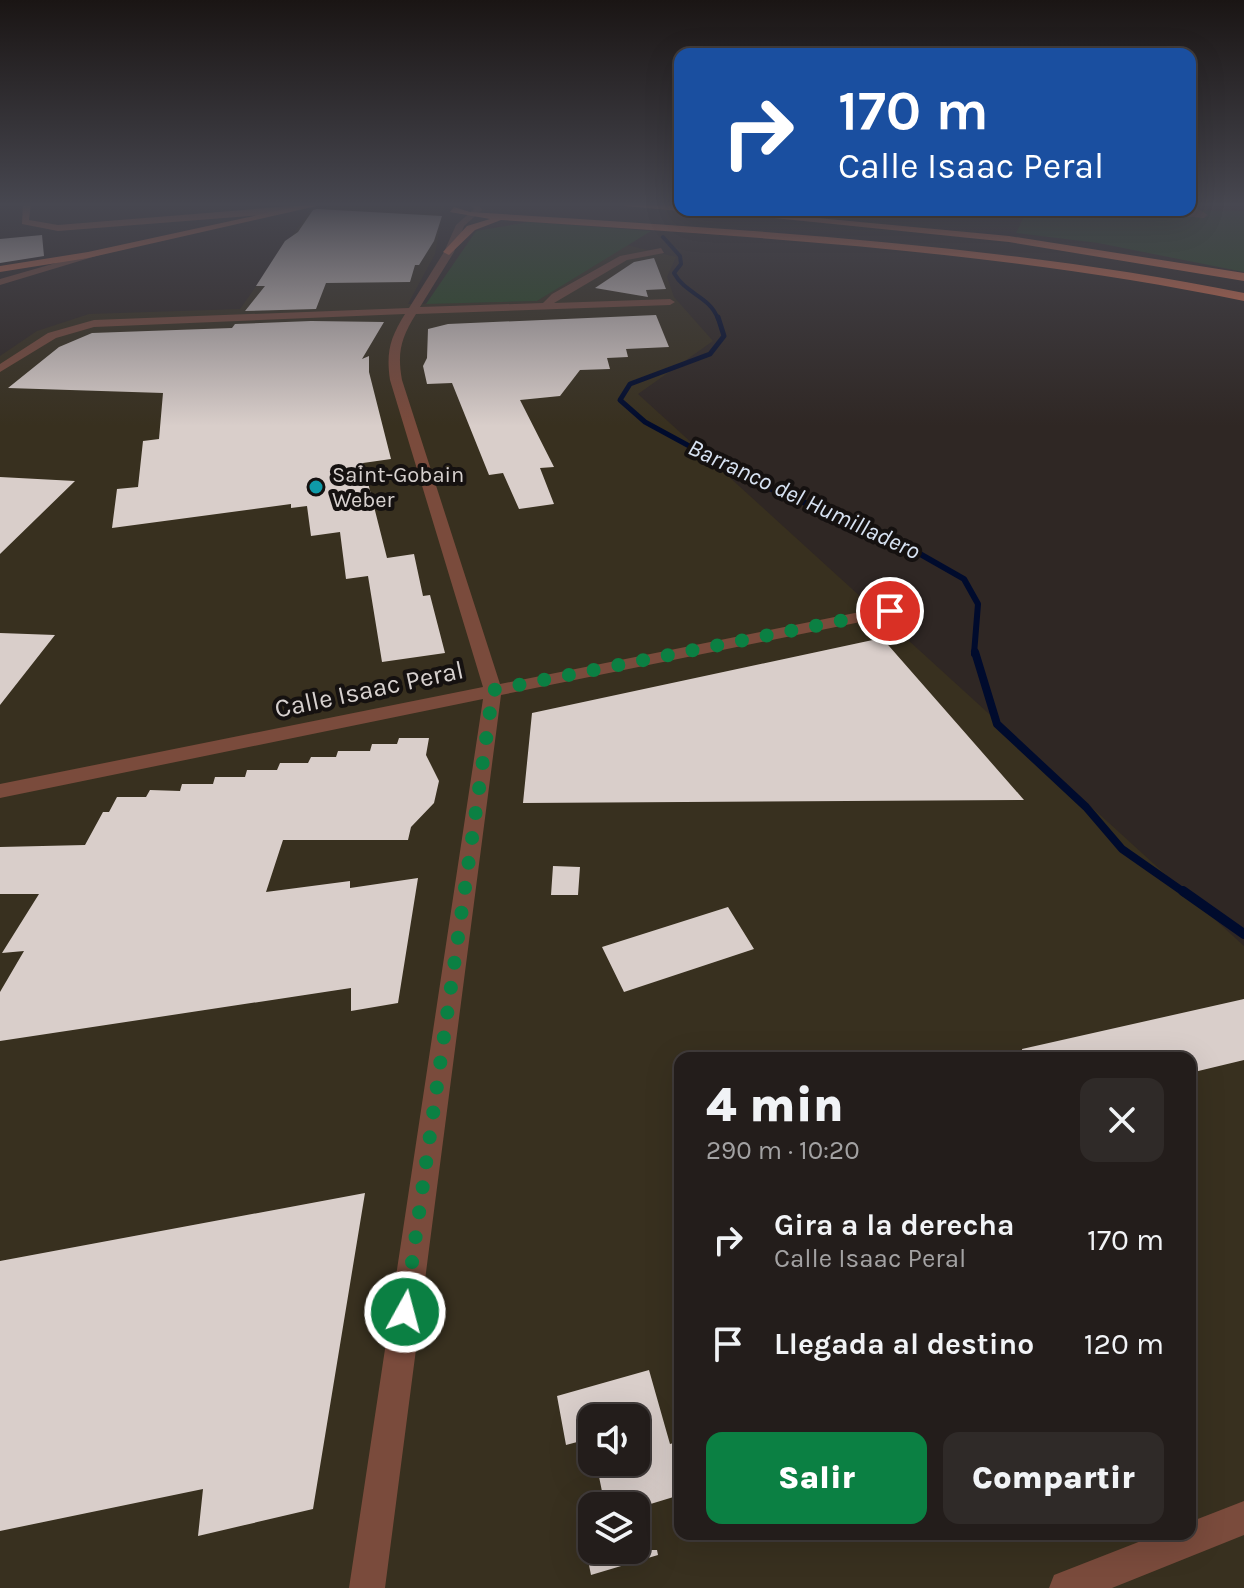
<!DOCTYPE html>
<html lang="es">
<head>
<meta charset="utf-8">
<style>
  :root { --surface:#231d1b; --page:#2f2a28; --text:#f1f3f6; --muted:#a3a2a3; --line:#403b3a; --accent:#0b8043 }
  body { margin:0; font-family:Karla,sans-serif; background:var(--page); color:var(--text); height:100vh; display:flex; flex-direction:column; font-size:30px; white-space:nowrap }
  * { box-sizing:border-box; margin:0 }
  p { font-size:26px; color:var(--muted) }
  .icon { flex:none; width:44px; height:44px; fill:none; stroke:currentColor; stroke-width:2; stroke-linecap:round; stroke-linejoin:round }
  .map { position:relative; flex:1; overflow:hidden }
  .side { position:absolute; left:674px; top:1052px; width:522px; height:488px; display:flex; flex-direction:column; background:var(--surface); border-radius:16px; box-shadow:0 8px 32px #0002,0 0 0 2px var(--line) }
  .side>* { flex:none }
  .banner { position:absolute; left:674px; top:48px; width:522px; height:168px; border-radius:16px; box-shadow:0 8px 32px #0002,0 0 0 2px var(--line); background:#1a4fa0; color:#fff; overflow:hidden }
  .tools { position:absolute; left:578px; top:1404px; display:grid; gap:16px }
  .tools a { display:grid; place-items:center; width:72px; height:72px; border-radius:16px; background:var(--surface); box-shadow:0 8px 32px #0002,0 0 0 2px var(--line); font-size:40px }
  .pin { position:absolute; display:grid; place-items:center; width:68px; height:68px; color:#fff; margin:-34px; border:4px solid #fff; border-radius:50%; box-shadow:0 2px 8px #0007 }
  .me { position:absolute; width:88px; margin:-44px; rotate:7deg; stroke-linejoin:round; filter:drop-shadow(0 0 6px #0008) }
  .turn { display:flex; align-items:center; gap:28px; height:168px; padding:0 32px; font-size:36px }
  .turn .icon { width:104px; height:104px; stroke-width:2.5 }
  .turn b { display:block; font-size:56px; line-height:68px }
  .round { display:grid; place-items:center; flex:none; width:84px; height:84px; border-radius:16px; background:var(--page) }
  .overview { display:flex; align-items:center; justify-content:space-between; height:136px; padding:0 32px }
  h1 { font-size:48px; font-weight:800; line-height:60px }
  .primary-button { display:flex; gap:16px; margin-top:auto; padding:16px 32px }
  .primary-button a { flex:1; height:92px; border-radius:16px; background:var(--accent); color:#fff; font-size:32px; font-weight:800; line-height:92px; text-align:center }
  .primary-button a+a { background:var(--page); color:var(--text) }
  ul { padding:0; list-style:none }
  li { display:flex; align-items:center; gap:24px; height:104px; padding:0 32px }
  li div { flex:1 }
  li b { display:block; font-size:30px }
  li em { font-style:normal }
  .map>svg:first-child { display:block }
  .industrial { fill:#38301f; fill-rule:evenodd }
  .green { fill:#284922 }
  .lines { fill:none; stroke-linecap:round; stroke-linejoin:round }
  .stream-far4 { stroke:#000b2d; stroke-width:4 }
  .stream-far3 { stroke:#000b2d; stroke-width:5 }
  .stream-far2 { stroke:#000b2d; stroke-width:6 }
  .stream-far1 { stroke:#000b2d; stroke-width:8 }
  .stream { stroke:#000b2d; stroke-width:10 }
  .building { fill:#d9ceca }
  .minor { fill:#7a4b3c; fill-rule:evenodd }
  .secondary { fill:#a65c44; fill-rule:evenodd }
  .primary { fill:#c86949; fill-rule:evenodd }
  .motorway { fill:#e6744e; fill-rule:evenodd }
  .route { stroke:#0b8043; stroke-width:14; stroke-dasharray:0 25.2 }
  .culture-dot { fill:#0f9aa8; stroke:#151110; stroke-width:3 }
  .labels { text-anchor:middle; stroke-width:8; stroke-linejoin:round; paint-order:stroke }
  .far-poi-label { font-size:22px; fill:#d7d1cf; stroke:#151110; text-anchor:start }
  .far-water-label { font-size:24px; font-style:italic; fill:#d8e3f3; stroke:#151110 }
  .street-label { font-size:26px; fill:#d7d1cf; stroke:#151110 }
</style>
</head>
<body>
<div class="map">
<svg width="1244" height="1588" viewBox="0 0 1244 1588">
  <rect width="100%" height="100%" fill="#2f2724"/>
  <path class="industrial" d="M346 203H446L444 210 437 215 442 216 435 254 408 304 537 301 627 245 676 257 667 277 674 297 713 341 638 394 1244 946V1588H0V356L37 331 89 314 240 309 309 212ZM680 1058H1190V1534H680ZM592 1418H636V1462H592ZM592 1506H636V1550H592Z"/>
  <path class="green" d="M1027 210 1244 211V272L1098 243 1016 233Z
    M529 222 651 231 537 301 426 304 476 231Z"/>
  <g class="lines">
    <path class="stream-far4" d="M663 237 680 256 681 264 674 273C685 294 710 296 718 319"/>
    <path class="stream-far3" d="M718 317 724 336 710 354 630 384 620 400 645 422 726 466"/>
    <path class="stream-far2" d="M722 464 755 482 899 542 964 579 978 604 974 654"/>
    <path class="stream-far1" d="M975 652 997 724 1086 807 1122 849 1185 893"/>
    <path class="stream" d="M1183 891 1244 934"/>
  </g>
  <path class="building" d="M313 210 317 209 442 216 434 241 419 265H415L410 282 326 283 316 309 245 311 265 286H256L285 241 298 232Z
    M42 235 44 256 0 263V239Z
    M654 258 666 289 646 290 648 297 595 288 634 262Z
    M656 315 669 347 626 349 628 357 607 358 610 369 580 370 560 396 520 400 554 467 540 468 554 504 519 509 503 473 489 475 452 383 427 384 423 366 427 358 428 329 448 324Z
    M311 321 384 322 362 359 369 356V372L391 459 363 463 387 558 414 554 423 596 430 595 445 653 382 662 368 576 346 579 340 532 311 536 307 506 291 508V504L112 528 117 489 138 487 143 441 159 439 163 393 8 388 59 347 92 333 232 328 235 324Z
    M0 477 75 481 0 554Z
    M0 633 55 635 0 705Z
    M882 638 1024 800 523 803 532 713Z
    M399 738H429L426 755 439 781 434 803 411 827 408 840H283L266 892 350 881V888L418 878 398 1003 351 1011V988L0 1041V992L24 951 2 953 39 894H0V847L85 845 103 812H109L117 797H146L150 790 180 791 182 784H213L215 777H245L247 770H277L280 763H308L311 757H336L338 751H370L372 744H397Z
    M553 866 580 867 578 895H551Z
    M728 907 754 949 624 992 602 947Z
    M1244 999V1060L1190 1073V1058H1023L1022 1049Z
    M365 1193 313 1509 198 1536 203 1489 0 1531V1261Z
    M649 1370 670 1444 680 1441V1495L644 1506H605L596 1462H636V1418H592V1438L566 1445 557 1396Z
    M586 1550H657L658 1555 591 1575Z"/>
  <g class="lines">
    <path class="minor" d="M470 203H478L482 210 464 226 454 252 420 307 543 303 552 294 620 256 661 248 664 253 627 260 554 303 670 299 675 302 670 305 416 314C401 338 397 352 402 380L500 684 890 606 898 611 890 616 501 695 385 1588H349L483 699 0 798V784L483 687 390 380C386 352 390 338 405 314L94 327 56 338 0 372V364L48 333 94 320 409 308 444 252 456 225 474 209Z
      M1190 204 1208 215 1204 218 1113 210 1192 212Z
      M108 248 116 250 0 285V279Z
      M1244 1501V1535L1112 1588H1049L1054 1575 1159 1534H1190V1522Z"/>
    <path class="secondary" d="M23 203H31L29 220 58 225 316 204 262 215 58 231 22 224Z"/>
    <path class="primary" d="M313 203H330L88 258 0 272V266L88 252Z"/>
    <path class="motorway" d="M620 203 680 205V210H684L680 211 625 206Z
      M454 207 470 212C730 229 988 242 1244 293V301C998 250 750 237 501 220L475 230 449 255 443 252 467 226 490 219 450 212Z
      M696 210H733L1009 236 1244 273V281L1009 242Z"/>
  </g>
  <linearGradient id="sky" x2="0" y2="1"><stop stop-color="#1a1514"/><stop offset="0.48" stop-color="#474750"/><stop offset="1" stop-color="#474750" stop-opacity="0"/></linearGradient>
  <rect width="1244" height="426" fill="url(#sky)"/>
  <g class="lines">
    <path class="route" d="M405 1312 493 690 890 611"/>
  </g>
  <circle class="culture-dot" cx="316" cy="487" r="8"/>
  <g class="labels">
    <g class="far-poi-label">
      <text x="332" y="482">Saint-Gobain<tspan x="332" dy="25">Weber</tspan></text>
    </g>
    <g class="far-water-label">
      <text transform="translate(804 499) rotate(25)" y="8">Barranco del Humilladero</text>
    </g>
    <g class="street-label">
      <text transform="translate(369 689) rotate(-12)" y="9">Calle Isaac Peral</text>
    </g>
  </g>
</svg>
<div class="tools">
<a><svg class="icon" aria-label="sound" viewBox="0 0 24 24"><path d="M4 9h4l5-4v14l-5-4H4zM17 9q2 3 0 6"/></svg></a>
<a><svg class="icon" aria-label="layers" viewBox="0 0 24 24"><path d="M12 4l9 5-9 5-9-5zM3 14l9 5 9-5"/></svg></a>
</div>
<div class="pin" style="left:890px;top:611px;background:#d93025"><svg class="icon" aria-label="arrive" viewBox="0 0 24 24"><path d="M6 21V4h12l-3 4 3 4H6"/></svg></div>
<svg class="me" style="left:405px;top:1312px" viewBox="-20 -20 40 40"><circle r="17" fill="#0b8043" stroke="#fff" stroke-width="3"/><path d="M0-11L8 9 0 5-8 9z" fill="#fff"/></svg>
<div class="banner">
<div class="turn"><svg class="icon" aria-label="right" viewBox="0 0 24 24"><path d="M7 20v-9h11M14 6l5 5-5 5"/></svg><div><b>170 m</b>Calle Isaac Peral</div></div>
</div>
<section class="side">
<div class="overview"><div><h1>4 min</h1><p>290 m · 10:20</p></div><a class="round"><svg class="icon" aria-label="close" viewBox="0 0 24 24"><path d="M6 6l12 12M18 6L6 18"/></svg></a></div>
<ul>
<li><svg class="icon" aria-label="right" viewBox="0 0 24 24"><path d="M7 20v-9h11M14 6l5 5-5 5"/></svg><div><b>Gira a la derecha</b><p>Calle Isaac Peral</p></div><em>170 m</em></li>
<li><svg class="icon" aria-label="arrive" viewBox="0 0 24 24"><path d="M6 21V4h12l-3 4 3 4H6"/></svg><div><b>Llegada al destino</b></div><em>120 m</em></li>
</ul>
<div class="primary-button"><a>Salir</a><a>Compartir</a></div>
</section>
</div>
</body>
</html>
